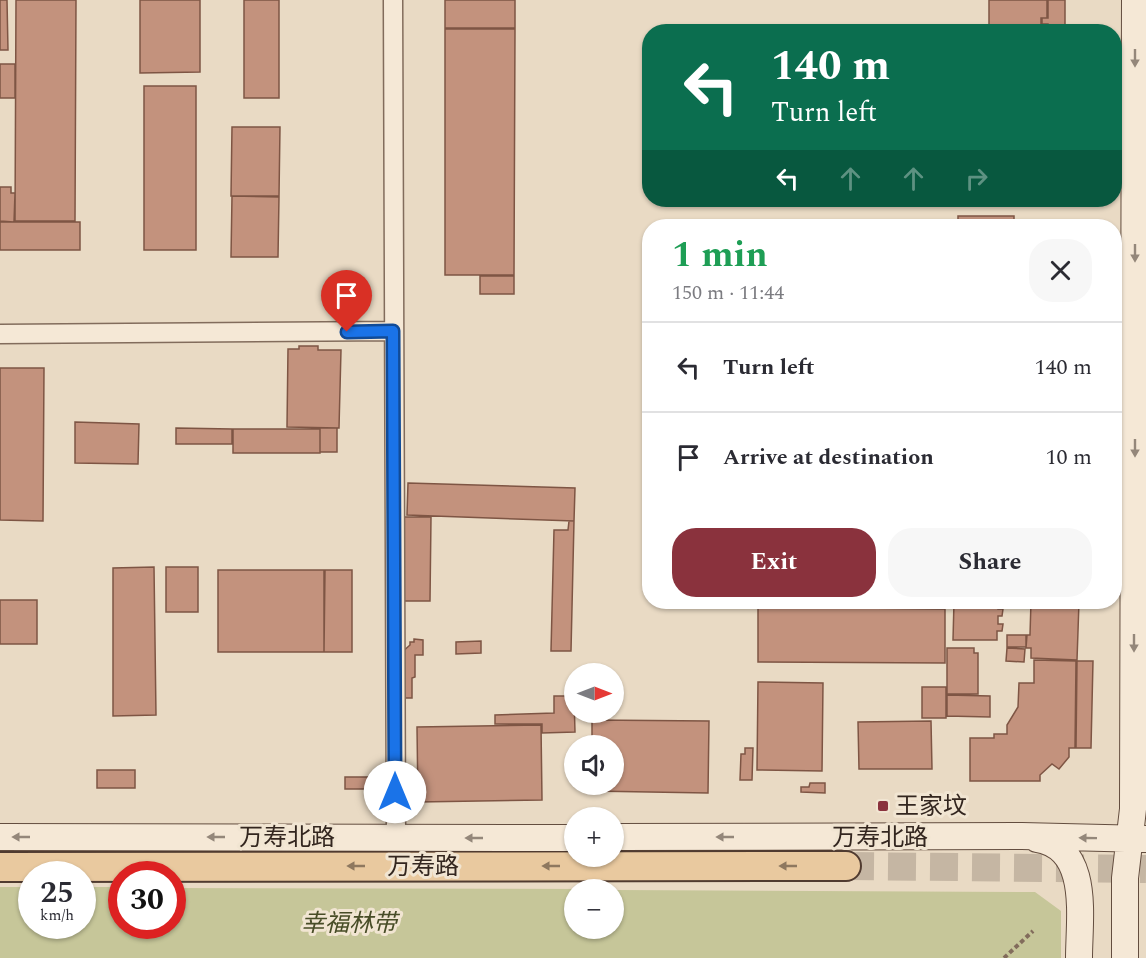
<!DOCTYPE html>
<html lang="en">
<head>
<meta charset="utf-8">
<style>
  :root { --surface:#fff; --page:#f7f7f7; --text:#2b2b33; --muted:#7c7c81; --line:#e1e1e2; --accent:#8a323d }
  body { margin:0; font-family:Spectral,"Noto Sans SC",serif; background:var(--page); color:var(--text); height:100vh; display:flex; flex-direction:column; font-size:22px; white-space:nowrap }
  * { box-sizing:border-box; margin:0 }
  p { font-size:20px; color:var(--muted) }
  .icon { flex:none; width:33px; height:33px; fill:none; stroke:currentColor; stroke-width:2; stroke-linecap:round; stroke-linejoin:round }
  .map { position:relative; flex:1; overflow:hidden }
  .side { position:absolute; left:642px; top:219px; width:480px; height:390px; display:flex; flex-direction:column; background:var(--surface); border-radius:24px; box-shadow:0 2px 4px #0004 }
  .side>* { flex:none }
  .hud { position:absolute; left:642px; top:24px; width:480px; height:183px; border-radius:24px; box-shadow:0 2px 4px #0004; background:#0b6e4f; color:#fff; overflow:hidden }
  .needle { width:39px; rotate:90deg }
  .controls { position:absolute; left:564px; top:663px; display:grid; gap:12px }
  .controls a { display:grid; place-items:center; width:60px; height:60px; border-radius:50%; background:var(--surface); box-shadow:0 2px 4px #0004; font-size:30px }
  .speed { position:absolute; left:18px; top:861px; display:flex; gap:12px; font-size:30px; font-weight:700; text-align:center }
  .speed>* { display:grid; place-content:center; width:78px; height:78px; border-radius:50%; background:var(--surface); box-shadow:0 2px 4px #0004; line-height:1 }
  .speed small { font-size:15px; font-weight:400 }
  .speed .limit { border:9px solid #d22; background:#fff; color:#111 }
  .pin { position:absolute; display:grid; place-items:center; width:51px; height:51px; color:#fff; margin:-62px -26px; border-radius:50% 50% 50% 0; rotate:-45deg; box-shadow:0 0 6px #0007 }
  .pin .icon { rotate:45deg }
  .me { position:absolute; width:66px; margin:-33px; rotate:0deg; stroke-linejoin:round; filter:drop-shadow(0 0 4px #0008) }
  .turn { display:flex; align-items:center; gap:21px; height:126px; padding:0 30px; font-size:27px }
  .turn .icon { width:78px; height:78px; stroke-width:2.5 }
  .turn b { display:block; font-size:42px; line-height:51px }
  .lanes { display:flex; align-items:center; height:57px; padding:0 30px; background:#0003; justify-content:center; gap:30px; direction:ltr }
  .lanes .off { opacity:.35 }
  .round { display:grid; place-items:center; flex:none; width:63px; height:63px; border-radius:24px; background:var(--page) }
  .head { display:flex; align-items:center; justify-content:space-between; height:102px; padding:0 30px }
  h1 { font-size:36px; font-weight:700; line-height:45px; color:#1e9e55 }
  .primary-button { display:flex; gap:12px; margin-top:auto; padding:12px 30px }
  .primary-button a { flex:1; height:69px; border-radius:24px; background:var(--accent); color:#fff; font-size:24px; font-weight:700; line-height:69px; text-align:center }
  .primary-button a+a { background:var(--page); color:var(--text) }
  ul { padding:0; list-style:none }
  li { display:flex; align-items:center; gap:18px; height:90px; padding:0 30px; border-top:2px solid var(--line) }
  li div { flex:1 }
  li b { display:block; font-size:22px }
  li em { font-style:normal }
  .map>svg:first-child { display:block }
  .green { fill:#c6c699 }
  .building { fill:#c3927d; stroke:#7e5544; stroke-width:1.5 }
  .lines { fill:none; stroke-linecap:round; stroke-linejoin:round }
  .primary-tunnel { stroke:#c5b6a3; stroke-width:28; stroke-dasharray:28 14; stroke-linecap:butt }
  .minor-casing { stroke:#826c5c; stroke-width:21 }
  .secondary-casing { stroke:#634d3f; stroke-width:28 }
  .primary-casing { stroke:#503b30; stroke-width:32 }
  .path { stroke:#826c5c; stroke-width:4; stroke-dasharray:4.5 3; stroke-linecap:butt }
  .minor { stroke:#f5e8d6; stroke-width:18 }
  .secondary { stroke:#f5e8d6; stroke-width:26 }
  .primary { stroke:#e9c99f; stroke-width:28 }
  .oneway { fill:#94877a }
  .oneway2 { fill:#8e785f }
  .route-casing { stroke:#114b97; stroke-width:15 }
  .route { stroke:#1a73e8; stroke-width:10 }
  .poi-dot { fill:#8a323d; stroke:#f1e5d2; stroke-width:2 }
  .labels { text-anchor:middle; stroke-width:6; stroke-linejoin:round; paint-order:stroke }
  .poi-label { font-size:24px; fill:#33261f; stroke:#f1e5d2; text-anchor:start }
  .street-label { font-size:24px; fill:#33261f; stroke:#f1e5d2 }
  .park-label { font-size:24px; font-style:italic; fill:#484d27; stroke:#f1e5d2 }
</style>
</head>
<body>
<div class="map">
<svg width="1146" height="958" viewBox="0 0 1146 958">
  <rect width="100%" height="100%" fill="#e9dac4"/>
  <path class="green" d="M0 887H31L32 926H82L83 887H121L122 926H172L173 888 592 889 574 890V928H614V890L1035 892 1061 911V958H0Z"/>
  <path class="building" d="M0 0H7L8 50H0Z
    M16 0H76L75 221H15Z
    M140 0H200V72L140 73Z
    M244 0H279V98H244Z
    M445 0H515V28H445Z
    M989 0H1047V18H1041V25H1047V32H989Z
    M1048 0H1065V32H1048V24H1042V18H1048Z
    M445 29H515L514 275H445Z
    M0 64H15V98H0Z
    M144 86H196V250H144Z
    M232 127H280L279 196H231Z
    M0 187H11V193H15L14 222 0 221Z
    M232 196 279 197 278 257H231Z
    M958 216H1014V226H958Z
    M0 222H80V250H0Z
    M480 276H514V294H480Z
    M299 346H318V350H341L339 428 287 427 288 349H299Z
    M0 368H44L43 521 0 520Z
    M75 422 139 424 138 464 75 463Z
    M176 428 232 429V444H176Z
    M320 428H337V452H320Z
    M233 429H320V453H233Z
    M408 483 575 488 574 521 407 515Z
    M400 517H431L430 601H400Z
    M569 521H574L571 651H551L554 530H568Z
    M154 567 156 715 113 716V568Z
    M166 567H198V612H166Z
    M218 570H324V652H218Z
    M325 570H352V652H324Z
    M0 600H37V644H0Z
    M758 602H945V608L758 606Z
    M954 602H998V609H1003L1002 616H998V624H1003L1002 631H997V640H953Z
    M1031 602H1079L1077 660 1031 658V648H1026L1027 635H1030Z
    M758 607 945 609V663L758 662Z
    M1007 635H1026V647H1007Z
    M414 639 423 640V655H415V677L412 678V698H403L400 654 410 645V642H414Z
    M481 641V653L456 654V642Z
    M947 648H974V653H978V694H947Z
    M1007 648 1025 649 1024 662 1006 661Z
    M1034 660 1076 661 1075 748H1069V757L1059 769 1052 764 1040 775V781H970V738H994V734H1007V725L1018 707 1019 683H1034Z
    M1077 661H1093L1091 748H1076Z
    M758 682 823 683 822 771 757 770Z
    M922 687H946V718H922Z
    M947 695 990 696V717L947 716Z
    M554 696H574L575 732 542 733V724H495V715L554 713Z
    M592 720 709 721 708 793 591 791V784H614V746H592Z
    M931 721 932 769H859L858 722Z
    M541 725 542 800 418 802 417 727Z
    M745 748H753L752 780H740L741 754H745Z
    M97 770H135V788H97Z
    M345 777H373V789H345Z
    M810 783H825V793L801 792V787H809Z"/>
  <g class="lines">
    <path class="primary-tunnel" d="M846 866 1146 869"/>
    <g class="minor-casing">
      <path id="minor" d="M393 0 396 838
        M0 334 393 331"/>
    </g>
    <g class="secondary-casing">
      <path id="secondary" d="M0 837 574 838
        M614 837 1022 836 1146 839
        M1037 839C1091 848 1079 917 1079 958
        M1125 958V878L1133 809 1135 0"/>
    </g>
    <g class="primary-casing">
      <path id="primary" d="M0 867 846 866"/>
    </g>
    <path class="path" d="M1004 958 1033 931"/>
    <use href="#minor" class="minor"/>
    <use href="#secondary" class="secondary"/>
    <use href="#primary" class="primary"/>
  </g>
  <defs><path id="oneway-solid" d="M-6-.8H1V-3.2L6.5 0L1 3.2V.8H-6Z" transform="scale(1.5)"/></defs>
  <g class="oneway">
    <use href="#oneway-solid" transform="translate(1135 58) rotate(90)"/>
    <use href="#oneway-solid" transform="translate(1135 253) rotate(90)"/>
    <use href="#oneway-solid" transform="translate(1135 448) rotate(90)"/>
    <use href="#oneway-solid" transform="translate(1134 643) rotate(90)"/>
    <use href="#oneway-solid" transform="translate(21 837) rotate(-180)"/>
    <use href="#oneway-solid" transform="translate(216 837) rotate(-180)"/>
    <use href="#oneway-solid" transform="translate(725 837) rotate(180)"/>
    <use href="#oneway-solid" transform="translate(474 838) rotate(180)"/>
    <use href="#oneway-solid" transform="translate(1088 838) rotate(-179)"/>
  </g>
  <g class="oneway2">
    <use href="#oneway-solid" transform="translate(356 866) rotate(180)"/>
    <use href="#oneway-solid" transform="translate(551 866) rotate(180)"/>
    <use href="#oneway-solid" transform="translate(788 866) rotate(180)"/>
  </g>
  <g class="lines">
    <g class="route-casing">
      <path id="route" d="M347 332 393 331 395 792"/>
    </g>
    <use href="#route" class="route"/>
  </g>
  <rect class="poi-dot" x="877" y="800" width="12" height="12" rx="3"/>
  <g class="labels">
    <g class="poi-label">
      <text x="895" y="814">王家坟</text>
    </g>
    <g class="street-label">
      <text x="287" y="845">万寿北路</text>
      <text x="880" y="845">万寿北路</text>
      <text x="423" y="874">万寿路</text>
    </g>
    <g class="park-label">
      <text x="349" y="931">幸福林带</text>
    </g>
  </g>
</svg>
<div class="controls">
<a><svg class="needle" viewBox="-14 -14 28 28"><path d="M0-13l5 13h-10z" fill="#e53935"/><path d="M0 13l5-13h-10z" fill="#7c7c81"/></svg></a>
<a><svg class="icon" aria-label="sound" viewBox="0 0 24 24"><path d="M4 9h4l5-4v14l-5-4H4zM17 9q2 3 0 6"/></svg></a>
<a>+</a>
<a>−</a>
</div>
<div class="speed"><div>25<small>km/h</small></div><div class="limit">30</div></div>
<div class="pin" style="left:347px;top:332px;background:#d93025"><svg class="icon" aria-label="arrive" viewBox="0 0 24 24"><path d="M6 21V4h12l-3 4 3 4H6"/></svg></div>
<svg class="me" style="left:395px;top:792px" viewBox="-20 -20 40 40"><circle r="19" fill="#fff"/><path d="M0-13L10 11 0 6-10 11z" fill="#1a73e8"/></svg>
<div class="hud">
<div class="turn"><svg class="icon" aria-label="left" viewBox="0 0 24 24"><path d="M17 20v-9H6M10 6l-5 5 5 5"/></svg><div><b>140 m</b>Turn left</div></div>
<div class="lanes"><svg class="icon" aria-label="left" viewBox="0 0 24 24"><path d="M17 20v-9H6M10 6l-5 5 5 5"/></svg><svg class="icon off" aria-label="ahead" viewBox="0 0 24 24"><path d="M12 20V5M6 11l6-6 6 6"/></svg><svg class="icon off" aria-label="ahead" viewBox="0 0 24 24"><path d="M12 20V5M6 11l6-6 6 6"/></svg><svg class="icon off" aria-label="right" viewBox="0 0 24 24"><path d="M7 20v-9h11M14 6l5 5-5 5"/></svg></div>
</div>
<section class="side">
<div class="head"><div><h1>1 min</h1><p>150 m · 11:44</p></div><a class="round"><svg class="icon" aria-label="close" viewBox="0 0 24 24"><path d="M6 6l12 12M18 6L6 18"/></svg></a></div>
<ul>
<li><svg class="icon" aria-label="left" viewBox="0 0 24 24"><path d="M17 20v-9H6M10 6l-5 5 5 5"/></svg><div><b>Turn left</b></div><em>140 m</em></li>
<li><svg class="icon" aria-label="arrive" viewBox="0 0 24 24"><path d="M6 21V4h12l-3 4 3 4H6"/></svg><div><b>Arrive at destination</b></div><em>10 m</em></li>
</ul>
<div class="primary-button"><a>Exit</a><a>Share</a></div>
</section>
</div>
</body>
</html>
